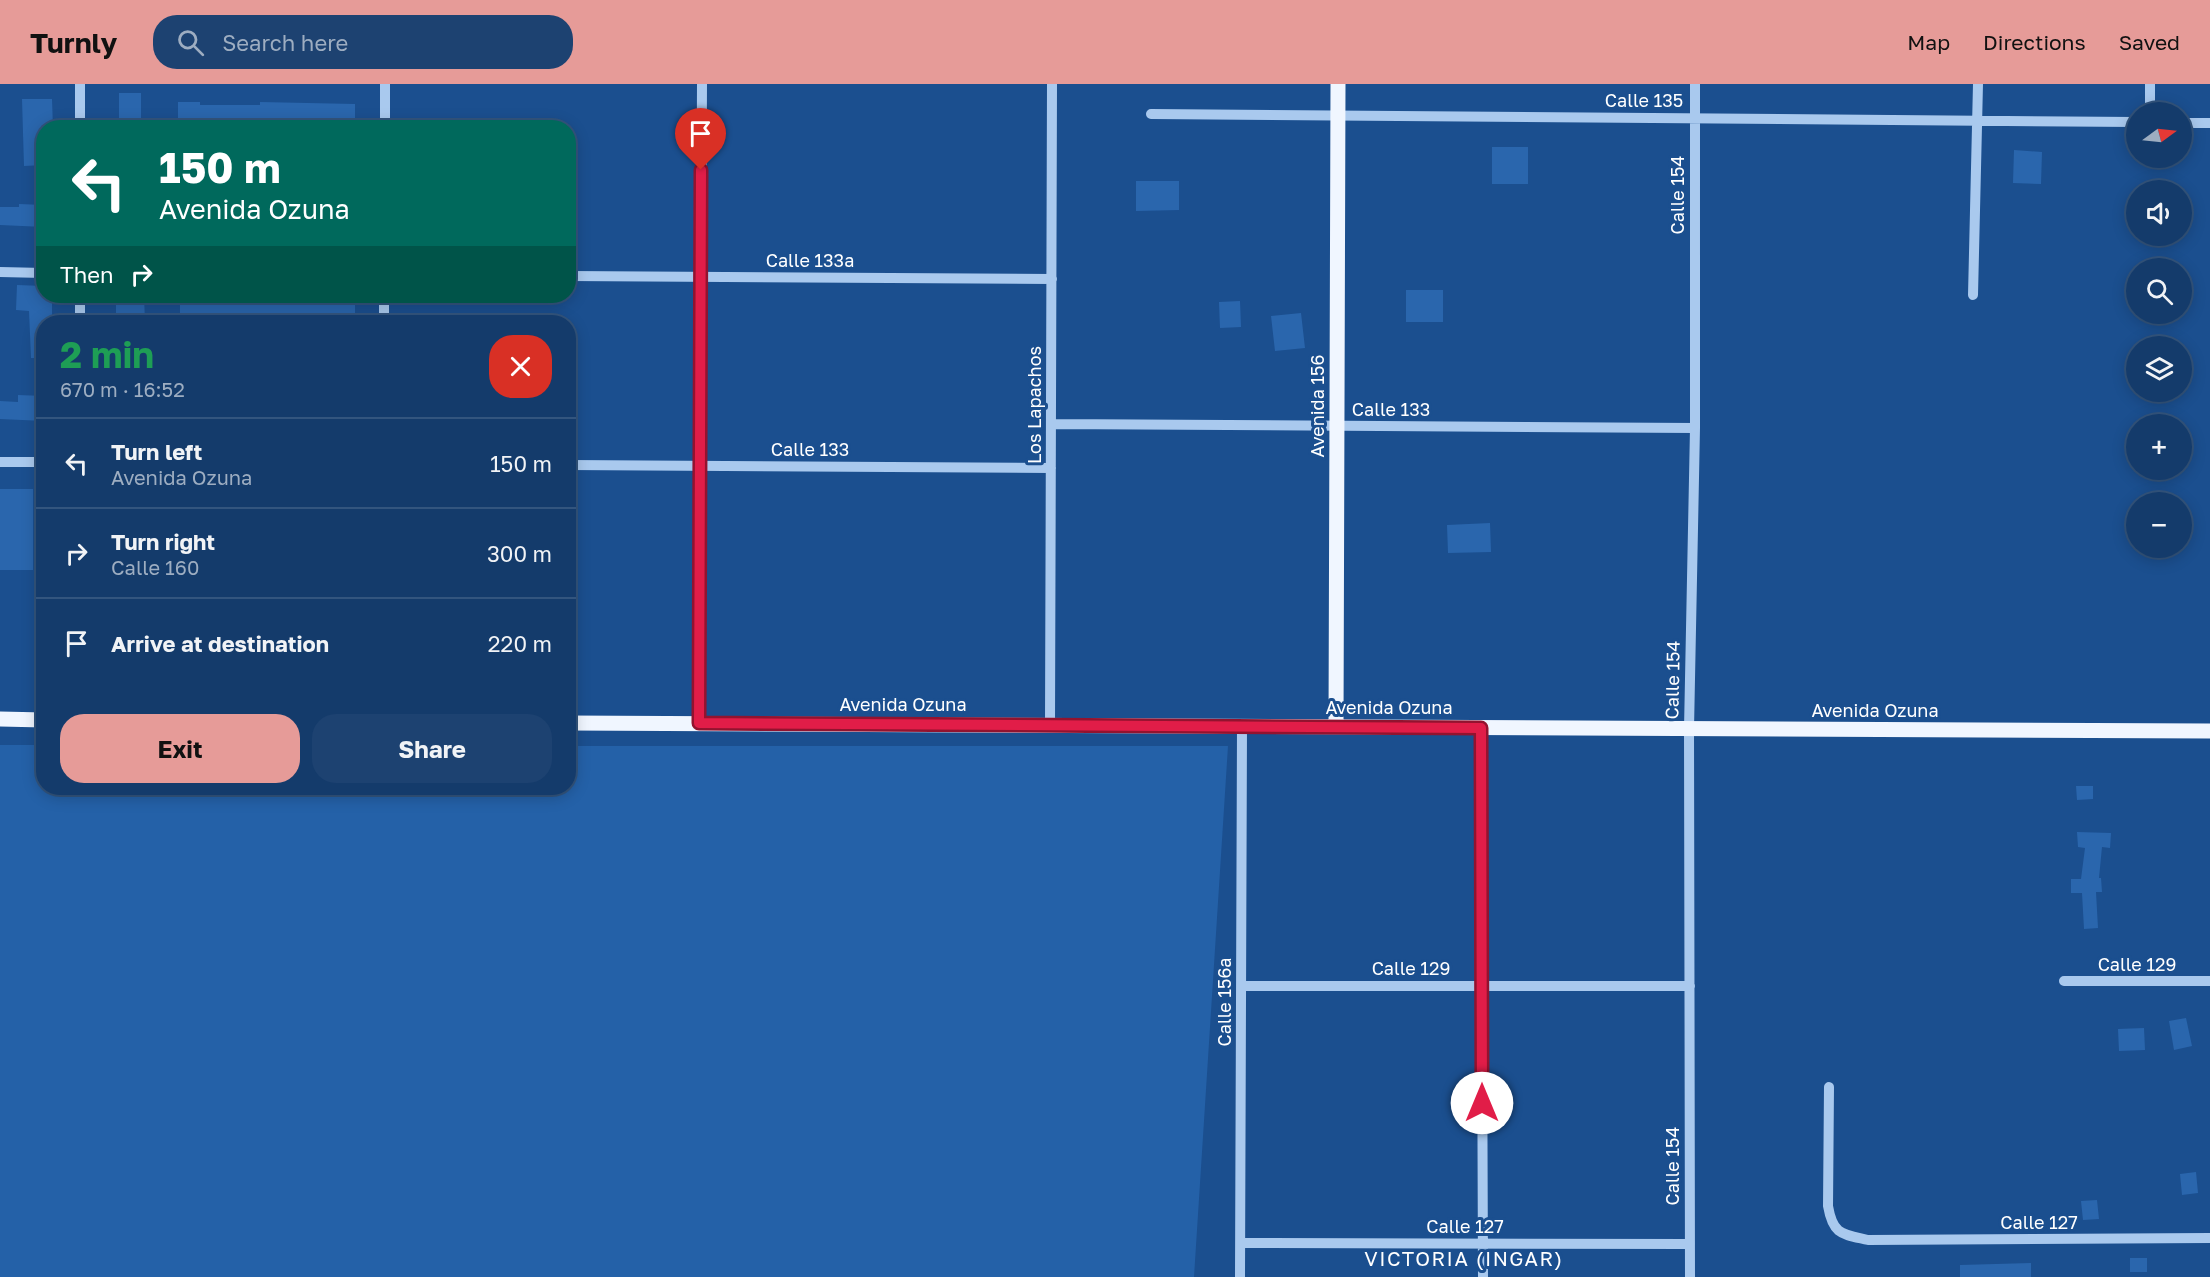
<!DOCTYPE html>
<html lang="en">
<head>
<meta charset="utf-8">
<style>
  :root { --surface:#143b6b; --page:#1d4271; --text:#f1f3f6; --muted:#9dadc1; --line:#33557e; --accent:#e69b98 }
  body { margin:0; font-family:"Golos Text",sans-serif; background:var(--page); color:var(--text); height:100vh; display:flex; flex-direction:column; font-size:22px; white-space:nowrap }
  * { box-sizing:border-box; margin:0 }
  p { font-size:20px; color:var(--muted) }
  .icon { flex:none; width:33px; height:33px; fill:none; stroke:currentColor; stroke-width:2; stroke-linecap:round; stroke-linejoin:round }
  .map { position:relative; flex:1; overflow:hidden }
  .panel { position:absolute; left:36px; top:231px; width:540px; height:480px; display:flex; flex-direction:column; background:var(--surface); border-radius:24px; box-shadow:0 3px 15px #0003,0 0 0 2px var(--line) }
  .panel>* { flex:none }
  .banner { position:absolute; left:36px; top:36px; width:540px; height:183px; border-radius:24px; box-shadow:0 3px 15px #0003,0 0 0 2px var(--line); background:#00695c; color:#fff; overflow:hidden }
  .needle { width:39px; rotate:75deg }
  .fabs { position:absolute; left:2126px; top:18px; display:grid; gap:12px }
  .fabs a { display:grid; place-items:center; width:66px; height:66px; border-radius:50%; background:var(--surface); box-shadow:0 3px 15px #0003,0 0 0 2px var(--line); font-size:30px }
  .pin { position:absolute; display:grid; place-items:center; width:51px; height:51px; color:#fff; margin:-62px -26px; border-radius:50% 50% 50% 0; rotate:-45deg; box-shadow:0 0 6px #0007 }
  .pin .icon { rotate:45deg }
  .me { position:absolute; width:66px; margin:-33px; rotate:0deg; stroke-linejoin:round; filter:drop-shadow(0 0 4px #0008) }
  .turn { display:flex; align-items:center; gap:21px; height:126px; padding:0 24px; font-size:27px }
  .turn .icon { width:78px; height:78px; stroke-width:2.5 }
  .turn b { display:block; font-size:42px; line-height:51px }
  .then { display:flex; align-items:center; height:57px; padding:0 24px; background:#0003; gap:12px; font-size:22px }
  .round { display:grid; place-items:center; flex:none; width:63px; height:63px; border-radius:24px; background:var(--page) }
  .headline { display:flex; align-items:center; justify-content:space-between; height:102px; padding:0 24px }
  h1 { font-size:36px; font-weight:700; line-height:45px; color:#1e9e55 }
  .button { display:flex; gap:12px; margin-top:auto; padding:12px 24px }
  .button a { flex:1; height:69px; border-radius:24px; background:var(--accent); color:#111; font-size:24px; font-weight:700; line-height:69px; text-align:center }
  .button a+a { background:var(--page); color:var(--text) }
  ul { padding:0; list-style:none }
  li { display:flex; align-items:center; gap:18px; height:90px; padding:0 24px; border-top:2px solid var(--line) }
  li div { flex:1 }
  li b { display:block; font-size:22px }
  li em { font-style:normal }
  header { display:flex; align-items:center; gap:36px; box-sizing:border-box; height:84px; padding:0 30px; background:var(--accent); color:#111 }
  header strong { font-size:28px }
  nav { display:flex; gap:33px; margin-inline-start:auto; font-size:21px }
  .search { width:420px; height:54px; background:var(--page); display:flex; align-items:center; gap:15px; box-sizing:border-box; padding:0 21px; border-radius:24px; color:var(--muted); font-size:22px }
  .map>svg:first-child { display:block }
  .green { fill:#2461a8 }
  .building { fill:#2a66ad }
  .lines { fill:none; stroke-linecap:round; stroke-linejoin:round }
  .minor { stroke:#a9c9ee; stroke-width:10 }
  .major { stroke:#f0f6ff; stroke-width:15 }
  .route-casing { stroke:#92132f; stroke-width:15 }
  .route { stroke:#e11d48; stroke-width:10 }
  .labels { text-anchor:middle; stroke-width:6; stroke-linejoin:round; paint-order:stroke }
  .street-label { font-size:18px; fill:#fff; stroke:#1b4f8f }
  .neighbourhood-label { font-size:20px; letter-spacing:1.5px; fill:#fff; stroke:#1b4f8f }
</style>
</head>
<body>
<header>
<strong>Turnly</strong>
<div class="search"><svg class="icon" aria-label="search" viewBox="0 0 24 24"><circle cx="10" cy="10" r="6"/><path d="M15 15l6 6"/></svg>Search here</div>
<nav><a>Map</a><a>Directions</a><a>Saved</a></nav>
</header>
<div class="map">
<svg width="2210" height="1193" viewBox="0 0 2210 1193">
  <rect width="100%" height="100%" fill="#1b4f8f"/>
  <path class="green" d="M0 661H43L44 704H568L569 662H1228L1194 1193H0Z"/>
  <path class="building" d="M119 9H141V44H119Z
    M22 15H52L53 44H44V81L24 82Z
    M178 18H200V21H260V18L355 20V44L252 39V44H178Z
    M1492 63H1528V100H1492Z
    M2014 66 2042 68 2041 100 2013 99Z
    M1136 97H1179V126L1136 127Z
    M19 120 44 121V143L0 141V123H19Z
    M17 201 44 202V212H52V238H44V274H31L29 227 16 226Z
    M1406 206H1443V238H1406Z
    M116 212H144L145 238H116Z
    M260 212H304V218L355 219V238H180V213H200L201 218 260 217Z
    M1240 217 1241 243 1220 244 1219 218Z
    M1301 229 1305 264 1275 267 1271 232Z
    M18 311 44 312V337L0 335V317L18 318Z
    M0 405H33V486H0Z
    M1490 439 1491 468 1448 469 1447 441Z
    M2076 702H2093V715L2077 716Z
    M2077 748 2111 749 2110 764 2102 763 2099 794H2101L2102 808H2096L2098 844 2084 845 2082 809H2071V795H2081L2085 764 2078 763Z
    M2186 934 2192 962 2174 966 2169 937Z
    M2144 944 2145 966 2119 967 2118 945Z
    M2196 1088 2198 1109 2182 1111 2180 1090Z
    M2097 1116 2099 1135 2083 1136 2081 1117Z
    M2130 1174H2147V1188H2130Z
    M2031 1179V1193H1960V1181Z"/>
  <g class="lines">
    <path class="minor" d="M2150 28V0
      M1151 30 2136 38
      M2181 39H2210
      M80 44V0
      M385 44V0
      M0 188 44 189
      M568 192 1052 195
      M1973 211 1978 0
      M80 238V212
      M384 238V212
      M1051 340 1695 344
      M0 378H44
      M568 381 1051 384
      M699 639 702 0
      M1050 641 1052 0
      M1481 644 1483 1193
      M2064 897H2210
      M1241 902H1690
      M1829 1003 1828 1122C1833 1151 1842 1150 1868 1156L2210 1154
      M1241 1159 1690 1160
      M1240 1193 1242 643
      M1690 1193 1689 645 1695 344V0"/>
    <path class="major" d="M0 635 44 636
      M568 639 2210 647
      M1336 643 1338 0"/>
  </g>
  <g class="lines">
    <g class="route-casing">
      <path id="route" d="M701 86 699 639 1481 644 1482 1019"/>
    </g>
    <use href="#route" class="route"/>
  </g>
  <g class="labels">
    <g class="street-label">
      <text x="1644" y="23">Calle 135</text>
      <text transform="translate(1678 111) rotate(-90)" y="6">Calle 154</text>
      <text x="810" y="183">Calle 133a</text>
      <text transform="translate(1035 321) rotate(-90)" y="6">Los Lapachos</text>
      <text transform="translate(1318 322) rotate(-90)" y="6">Avenida 156</text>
      <text x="1391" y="332">Calle 133</text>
      <text x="810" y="372">Calle 133</text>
      <text transform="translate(1673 596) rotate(-89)" y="6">Calle 154</text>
      <text x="903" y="627">Avenida Ozuna</text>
      <text x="1389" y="630">Avenida Ozuna</text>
      <text x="1875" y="633">Avenida Ozuna</text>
      <text x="2137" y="887">Calle 129</text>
      <text x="1411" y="891">Calle 129</text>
      <text transform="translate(1225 918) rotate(-90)" y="6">Calle 156a</text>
      <text transform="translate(1673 1082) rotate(-90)" y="6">Calle 154</text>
      <text x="2039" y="1145">Calle 127</text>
      <text x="1465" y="1149">Calle 127</text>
    </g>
    <g class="neighbourhood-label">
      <text x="1464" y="1182">VICTORIA (INGAR)</text>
    </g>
  </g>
</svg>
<div class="fabs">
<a><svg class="needle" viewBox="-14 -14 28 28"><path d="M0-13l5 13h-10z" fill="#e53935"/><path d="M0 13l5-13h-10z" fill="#9dadc1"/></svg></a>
<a><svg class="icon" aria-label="sound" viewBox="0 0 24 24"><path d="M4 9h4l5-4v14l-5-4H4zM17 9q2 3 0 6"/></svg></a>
<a><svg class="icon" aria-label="search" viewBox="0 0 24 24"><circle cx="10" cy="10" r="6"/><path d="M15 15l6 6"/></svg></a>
<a><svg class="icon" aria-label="layers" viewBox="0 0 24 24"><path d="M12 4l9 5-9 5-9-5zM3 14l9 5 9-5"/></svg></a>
<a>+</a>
<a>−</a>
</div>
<div class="pin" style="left:701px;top:86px;background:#d93025"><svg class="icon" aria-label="arrive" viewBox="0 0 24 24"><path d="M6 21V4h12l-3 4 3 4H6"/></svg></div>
<svg class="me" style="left:1482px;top:1019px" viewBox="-20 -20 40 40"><circle r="19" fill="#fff"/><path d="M0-13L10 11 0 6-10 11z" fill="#e11d48"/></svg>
<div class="banner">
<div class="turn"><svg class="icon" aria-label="left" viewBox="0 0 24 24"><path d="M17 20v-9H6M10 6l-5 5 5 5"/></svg><div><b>150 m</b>Avenida Ozuna</div></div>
<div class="then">Then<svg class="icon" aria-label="right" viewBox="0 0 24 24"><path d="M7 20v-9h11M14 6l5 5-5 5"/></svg></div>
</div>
<section class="panel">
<div class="headline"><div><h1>2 min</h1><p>670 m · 16:52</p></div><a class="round" style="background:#d93025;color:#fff"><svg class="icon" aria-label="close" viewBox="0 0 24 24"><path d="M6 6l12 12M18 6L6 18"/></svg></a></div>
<ul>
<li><svg class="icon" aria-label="left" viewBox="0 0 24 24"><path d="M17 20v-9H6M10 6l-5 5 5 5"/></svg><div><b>Turn left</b><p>Avenida Ozuna</p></div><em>150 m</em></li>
<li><svg class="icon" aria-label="right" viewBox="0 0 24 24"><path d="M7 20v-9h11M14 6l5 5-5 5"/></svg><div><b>Turn right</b><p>Calle 160</p></div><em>300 m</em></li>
<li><svg class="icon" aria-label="arrive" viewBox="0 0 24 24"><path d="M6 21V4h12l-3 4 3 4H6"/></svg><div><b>Arrive at destination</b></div><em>220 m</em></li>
</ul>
<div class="button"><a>Exit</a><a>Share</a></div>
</section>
</div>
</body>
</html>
